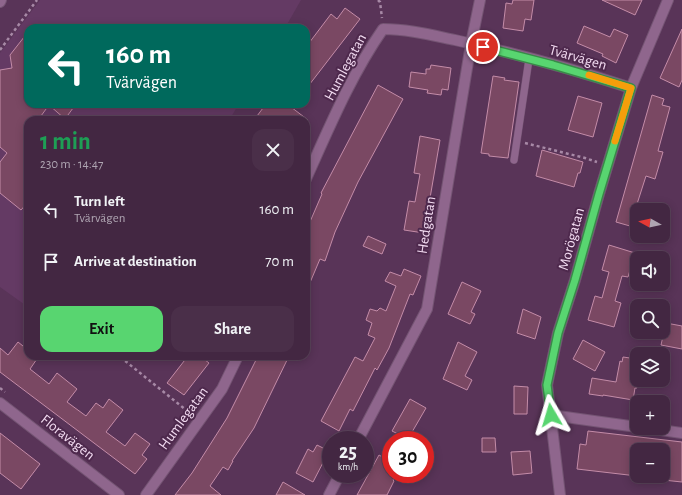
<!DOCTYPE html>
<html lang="en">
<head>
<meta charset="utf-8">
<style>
  :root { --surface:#432742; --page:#4a2f49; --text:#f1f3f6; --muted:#afa5b2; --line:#5b445b; --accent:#58d570 }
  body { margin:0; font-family:"Alegreya Sans",sans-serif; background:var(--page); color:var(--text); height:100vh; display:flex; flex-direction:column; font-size:15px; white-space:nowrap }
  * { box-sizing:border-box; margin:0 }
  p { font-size:13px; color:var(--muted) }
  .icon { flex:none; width:22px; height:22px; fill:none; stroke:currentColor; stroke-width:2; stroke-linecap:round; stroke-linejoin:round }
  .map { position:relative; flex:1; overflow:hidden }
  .drawer { position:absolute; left:24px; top:116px; width:286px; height:244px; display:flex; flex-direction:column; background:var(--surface); border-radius:12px; box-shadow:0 2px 10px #0003,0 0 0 1px var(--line) }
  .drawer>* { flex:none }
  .banner { position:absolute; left:24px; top:24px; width:286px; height:84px; border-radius:12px; box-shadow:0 2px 10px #0003,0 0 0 1px var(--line); background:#00695c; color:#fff; overflow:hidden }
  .needle { width:26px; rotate:278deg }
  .fabs { position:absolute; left:630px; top:203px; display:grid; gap:8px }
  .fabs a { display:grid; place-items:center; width:40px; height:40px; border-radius:8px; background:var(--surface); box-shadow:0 2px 10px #0003,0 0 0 1px var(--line); font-size:20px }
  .speed { position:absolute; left:322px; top:431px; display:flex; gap:8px; font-size:20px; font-weight:700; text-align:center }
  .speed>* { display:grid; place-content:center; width:52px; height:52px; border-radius:50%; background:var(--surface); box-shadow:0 2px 10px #0003,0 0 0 1px var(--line); line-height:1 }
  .speed small { font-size:10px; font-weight:400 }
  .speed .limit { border:6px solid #d22; background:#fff; color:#111 }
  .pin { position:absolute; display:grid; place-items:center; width:34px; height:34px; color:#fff; margin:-17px; border:2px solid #fff; border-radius:50%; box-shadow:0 1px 4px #0007 }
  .me { position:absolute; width:44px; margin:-22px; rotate:353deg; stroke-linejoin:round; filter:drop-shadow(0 0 3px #0008) }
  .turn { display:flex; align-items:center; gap:14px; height:84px; padding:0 16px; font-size:18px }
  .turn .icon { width:52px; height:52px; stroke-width:2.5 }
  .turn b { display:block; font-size:28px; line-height:34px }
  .round { display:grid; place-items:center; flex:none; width:42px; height:42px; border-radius:12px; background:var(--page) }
  .overview { display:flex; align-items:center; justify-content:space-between; height:68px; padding:0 16px }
  h1 { font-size:24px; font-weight:700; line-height:30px; color:#1e9e55 }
  .primary-button { display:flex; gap:8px; margin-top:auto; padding:8px 16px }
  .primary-button a { flex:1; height:46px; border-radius:12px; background:var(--accent); color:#111; font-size:16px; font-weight:700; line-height:46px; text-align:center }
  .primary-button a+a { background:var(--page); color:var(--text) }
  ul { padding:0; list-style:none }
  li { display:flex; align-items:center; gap:12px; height:52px; padding:0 16px }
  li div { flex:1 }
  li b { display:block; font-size:15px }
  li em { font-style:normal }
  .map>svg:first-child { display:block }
  .built { fill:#643a64 }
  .building { fill:#7a4863; stroke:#c48ca8 }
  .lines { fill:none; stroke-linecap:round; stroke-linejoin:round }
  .service-casing { stroke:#745473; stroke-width:8 }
  .minor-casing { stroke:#745473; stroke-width:12 }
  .secondary-casing { stroke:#745473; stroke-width:12 }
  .path { stroke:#a789a6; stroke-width:2.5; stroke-dasharray:3 3; stroke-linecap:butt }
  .service { stroke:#8f668d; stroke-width:7 }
  .minor { stroke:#8f668d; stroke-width:10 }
  .secondary { stroke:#8f668d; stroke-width:10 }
  .route-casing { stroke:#398a49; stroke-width:10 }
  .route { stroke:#58d570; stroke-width:7 }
  .slow { stroke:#f59e0b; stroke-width:7 }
  .labels { text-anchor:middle; stroke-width:4; stroke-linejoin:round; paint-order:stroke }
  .street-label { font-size:15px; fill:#f3dcf2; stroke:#4e294d }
</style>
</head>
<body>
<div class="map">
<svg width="682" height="495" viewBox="0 0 682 495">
  <rect width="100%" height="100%" fill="#593458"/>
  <path class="built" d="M40 0H301L285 28H28V104H239L229 120H28V307L0 287V53Z"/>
  <path class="building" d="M513 0H534L531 20 525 19 523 31 503 28 506 3 512 4Z
    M602 0H642L635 15Z
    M345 8 360 19 306 89V47L331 14 337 19Z
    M584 26 610 37 614 29 628 35 616 63 602 56 603 54 577 43Z
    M682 29V80L679 87 660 78Z
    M28 32V104H76L65 119 49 105 38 120H28V133L24 139 28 142V202L21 210 0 193V162L7 153 0 147V70L12 68 10 55Z
    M431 65 451 68 448 90 442 89 441 95 427 93 428 90 409 87 411 72 426 74V69H430Z
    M493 76 505 78 504 80 519 82 508 158 489 156V154L481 153Z
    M378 85 403 99 358 182 335 232 325 261 320 259 306 292V231L322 194 321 193Z
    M652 95 664 99 662 105 670 107 658 151 663 152 655 179 646 176 637 204V228L616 222Z
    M578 96 602 103 593 137 568 130Z
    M266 104H287L308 120H254Z
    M420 136 440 140 424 233 404 230 409 201 415 202 420 174 414 173Z
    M542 150 583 162 580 173H578L574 187 536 176Z
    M368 236 386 244 382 254 363 246Z
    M609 245 635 253 628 277 622 276 615 301 621 303 614 327 588 320 595 296 602 298 609 272 602 270Z
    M404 269 421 276 413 295 410 294 389 348 377 370 375 368 353 411 350 409 339 431 321 421 355 357 363 361 375 338 368 335 372 323 366 320 370 309 377 311 380 308 386 311 396 286 385 281 390 272 401 276Z
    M462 282 481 291 471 312 475 314 470 324 448 314Z
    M523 309 541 317 535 339 517 333Z
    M666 323 682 326V349L661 345Z
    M583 340 605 352 595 371 573 359Z
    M18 342 28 350V356H39L30 369 49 384 57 373 77 389 67 402 86 416 96 403 103 408 109 399 123 410 106 432 125 446 135 433 150 444 142 455 147 459 135 474 0 372V348L8 355Z
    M458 342 477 352 465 376 472 380 467 390 443 379Z
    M188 356H200L209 363 184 395 167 383Z
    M258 356H289L254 428 232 461H233L228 470 223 467 210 486 221 495H175L192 473 227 418Z
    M623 357 637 359V388H635L633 400 603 395V396L589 394 592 378 616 382 620 361 622 362Z
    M514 386 528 387 527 414H514Z
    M410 399 426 408 408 439 392 431Z
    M588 431 682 442V482L663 480V450H637V476L577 469 580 444 586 445Z
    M0 433 40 464 21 489 0 473Z
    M482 438H495L496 452H482Z
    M317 445 329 451 313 482 296 473 308 449 313 452Z
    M530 451 532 473 513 475 511 452Z
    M379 455 391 462V474H397L393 480 394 481 387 495H357Z
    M283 482 305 495H276Z"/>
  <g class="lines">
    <g class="service-casing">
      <path id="service" d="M514 160 529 59"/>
    </g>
    <g class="minor-casing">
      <path id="minor" d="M306 179C329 128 351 75 383 29 407 29 431 35 455 40 514 53 573 69 631 88
        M0 403 119 495
        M551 415 637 427
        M647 428 682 433
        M358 440 427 309 471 44 480 0
        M146 495 222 389 238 356
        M329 495 340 474
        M560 495 547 385 558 333 575 280 599 194 631 88 668 0"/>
    </g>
    <g class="secondary-casing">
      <path id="secondary" d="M0 2 1 0"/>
    </g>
    <path class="path" d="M378 0 380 2 382 18
      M0 50 37 0
      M525 143 585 158 597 162
      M122 356 124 360 191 414
      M0 388 5 392"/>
    <use href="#service" class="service"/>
    <use href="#minor" class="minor"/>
    <use href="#secondary" class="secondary"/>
  </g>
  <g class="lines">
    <g class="route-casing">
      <path id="route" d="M483 47 553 65 631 88 599 194 575 280 558 333 547 385 551 415"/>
    </g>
    <use href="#route" class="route"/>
    <path class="slow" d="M589 75 631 88 615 141"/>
  </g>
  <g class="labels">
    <g class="street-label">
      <text transform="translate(578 57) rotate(16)" y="5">Tvärvägen</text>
      <text transform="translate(345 67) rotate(-62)" y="5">Humlegatan</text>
      <text transform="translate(426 225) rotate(-81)" y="5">Hedgatan</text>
      <text transform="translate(571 239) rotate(-75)" y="5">Morögatan</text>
      <text transform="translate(183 418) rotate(-54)" y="5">Humlegatan</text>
      <text transform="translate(68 437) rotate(38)" y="5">Floravägen</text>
    </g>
  </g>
</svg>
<div class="fabs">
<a><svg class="needle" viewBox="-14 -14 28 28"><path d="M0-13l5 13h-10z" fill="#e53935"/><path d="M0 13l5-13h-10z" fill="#afa5b2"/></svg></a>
<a><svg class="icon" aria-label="sound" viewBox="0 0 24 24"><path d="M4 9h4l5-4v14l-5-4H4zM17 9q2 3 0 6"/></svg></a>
<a><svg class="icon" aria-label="search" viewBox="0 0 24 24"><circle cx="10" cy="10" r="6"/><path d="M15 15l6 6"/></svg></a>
<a><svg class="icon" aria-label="layers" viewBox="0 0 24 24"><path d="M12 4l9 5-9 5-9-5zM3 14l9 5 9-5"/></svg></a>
<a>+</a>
<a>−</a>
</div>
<div class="speed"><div>25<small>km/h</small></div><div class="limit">30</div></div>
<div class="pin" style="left:483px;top:47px;background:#d93025"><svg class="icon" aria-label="arrive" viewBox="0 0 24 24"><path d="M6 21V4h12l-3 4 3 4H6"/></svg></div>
<svg class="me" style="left:551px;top:415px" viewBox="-20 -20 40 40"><path d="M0-17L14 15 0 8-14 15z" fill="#58d570" stroke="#fff" stroke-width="4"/></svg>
<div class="banner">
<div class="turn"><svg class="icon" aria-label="left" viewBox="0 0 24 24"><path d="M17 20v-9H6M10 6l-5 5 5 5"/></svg><div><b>160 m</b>Tvärvägen</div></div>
</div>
<section class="drawer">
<div class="overview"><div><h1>1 min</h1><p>230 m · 14:47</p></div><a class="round"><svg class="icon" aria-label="close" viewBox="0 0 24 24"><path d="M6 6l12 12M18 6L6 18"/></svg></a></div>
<ul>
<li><svg class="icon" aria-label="left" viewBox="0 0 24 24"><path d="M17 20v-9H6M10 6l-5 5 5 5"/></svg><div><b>Turn left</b><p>Tvärvägen</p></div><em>160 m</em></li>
<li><svg class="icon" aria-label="arrive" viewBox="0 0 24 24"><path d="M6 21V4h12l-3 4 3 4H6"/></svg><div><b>Arrive at destination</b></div><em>70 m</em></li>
</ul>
<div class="primary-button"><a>Exit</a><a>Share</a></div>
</section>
</div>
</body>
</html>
